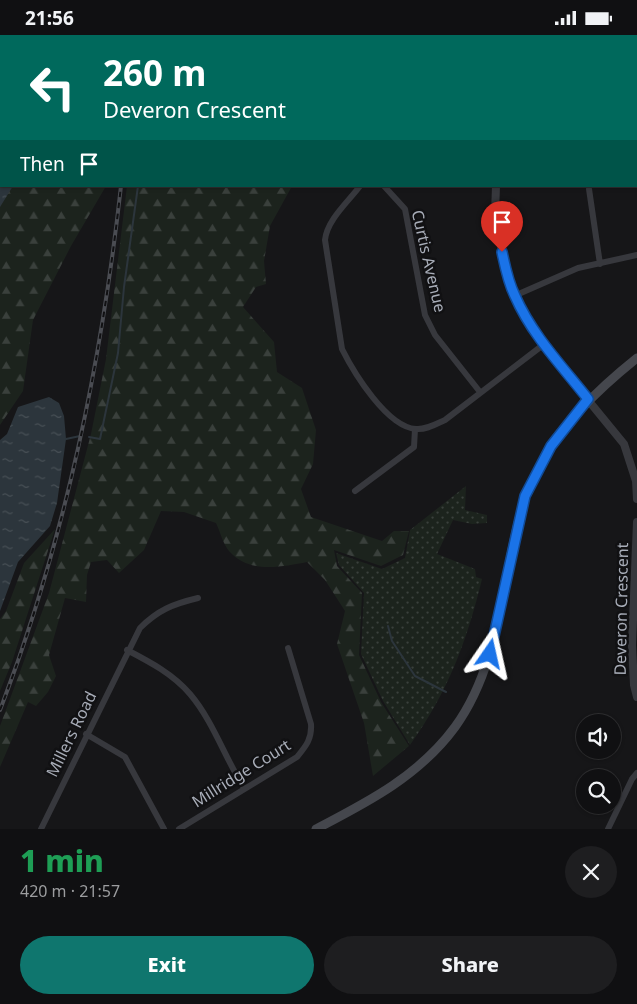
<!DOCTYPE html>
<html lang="en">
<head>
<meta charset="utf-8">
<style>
  :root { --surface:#101012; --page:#1e1e20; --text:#f1f3f6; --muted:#9c9d9f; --line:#303032; --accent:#0f766e }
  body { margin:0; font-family:"Noto Sans",sans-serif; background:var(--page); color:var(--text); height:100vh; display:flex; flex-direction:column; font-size:19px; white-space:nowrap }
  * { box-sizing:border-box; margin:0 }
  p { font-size:16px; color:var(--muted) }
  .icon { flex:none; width:28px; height:28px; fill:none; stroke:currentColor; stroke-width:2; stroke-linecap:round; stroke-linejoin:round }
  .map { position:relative; height:794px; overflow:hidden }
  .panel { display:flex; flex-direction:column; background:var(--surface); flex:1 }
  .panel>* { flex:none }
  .hud { position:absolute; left:0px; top:0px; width:638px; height:152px; box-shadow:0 1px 4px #0004,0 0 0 1px var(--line); background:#00695c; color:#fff; overflow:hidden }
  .tools { position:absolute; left:576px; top:679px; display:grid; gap:10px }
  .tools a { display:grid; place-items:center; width:45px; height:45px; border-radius:50%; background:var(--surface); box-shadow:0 1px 4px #0004,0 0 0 1px var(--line); font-size:25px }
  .pin { position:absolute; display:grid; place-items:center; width:42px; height:42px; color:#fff; margin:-51px -21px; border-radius:50% 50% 50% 0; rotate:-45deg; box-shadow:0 0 5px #0007 }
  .pin .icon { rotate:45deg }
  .me { position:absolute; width:55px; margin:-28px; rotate:11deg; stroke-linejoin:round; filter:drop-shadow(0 0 4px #0008) }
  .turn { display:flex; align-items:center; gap:18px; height:105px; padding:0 20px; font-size:22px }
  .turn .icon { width:65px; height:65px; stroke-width:2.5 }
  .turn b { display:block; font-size:35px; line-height:42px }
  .then { display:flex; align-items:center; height:48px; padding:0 20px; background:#0003; gap:10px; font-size:19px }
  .round { display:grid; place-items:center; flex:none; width:52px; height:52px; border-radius:26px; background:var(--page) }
  .summary { display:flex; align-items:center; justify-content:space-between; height:85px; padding:0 20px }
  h1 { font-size:30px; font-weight:800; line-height:38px; color:#1e9e55 }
  .primary-button { display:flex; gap:10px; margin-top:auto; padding:10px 20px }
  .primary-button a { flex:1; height:58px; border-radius:30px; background:var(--accent); color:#fff; font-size:20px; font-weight:800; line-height:58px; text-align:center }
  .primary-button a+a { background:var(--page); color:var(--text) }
  .status { display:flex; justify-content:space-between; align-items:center; height:35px; padding:0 25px; background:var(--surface); direction:ltr }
  .status svg { height:14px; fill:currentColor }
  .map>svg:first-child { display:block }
  .grass { fill:url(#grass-dots) }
  .forest { fill:url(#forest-firs) }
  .water { fill:url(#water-ripples) }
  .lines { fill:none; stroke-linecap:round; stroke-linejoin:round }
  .stream { stroke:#2c353c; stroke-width:2 }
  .minor { stroke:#37383d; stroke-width:6 }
  .tertiary { stroke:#37383d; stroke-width:8 }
  .secondary { stroke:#45474d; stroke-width:9 }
  .rail-casing { stroke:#4a4c52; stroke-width:4 }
  .rail { stroke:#111113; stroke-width:2; stroke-dasharray:5.5; stroke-linecap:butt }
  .route-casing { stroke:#114b97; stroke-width:12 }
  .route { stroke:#1a73e8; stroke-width:9 }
  .labels { text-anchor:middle; stroke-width:5; stroke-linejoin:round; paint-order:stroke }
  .street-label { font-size:16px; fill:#a8adb8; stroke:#111113 }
</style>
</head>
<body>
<div class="status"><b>21:56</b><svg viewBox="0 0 49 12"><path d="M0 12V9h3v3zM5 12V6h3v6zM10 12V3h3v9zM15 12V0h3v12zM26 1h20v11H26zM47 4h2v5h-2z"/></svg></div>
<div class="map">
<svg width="637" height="794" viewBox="0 0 637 794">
  <defs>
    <pattern id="grass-dots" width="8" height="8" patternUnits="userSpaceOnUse" patternTransform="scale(1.25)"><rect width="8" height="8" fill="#1c231d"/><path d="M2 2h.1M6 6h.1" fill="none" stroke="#3a403c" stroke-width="1.8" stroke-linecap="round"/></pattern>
    <pattern id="forest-firs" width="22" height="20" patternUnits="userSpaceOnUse" patternTransform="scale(1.25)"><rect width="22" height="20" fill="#1c231d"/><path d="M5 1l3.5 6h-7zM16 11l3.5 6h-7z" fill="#3a403c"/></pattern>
    <pattern id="water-ripples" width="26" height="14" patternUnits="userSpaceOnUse" patternTransform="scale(1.25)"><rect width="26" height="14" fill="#2c353c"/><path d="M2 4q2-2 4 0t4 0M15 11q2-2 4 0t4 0" fill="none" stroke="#485056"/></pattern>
  </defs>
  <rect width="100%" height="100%" fill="#161618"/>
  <path class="grass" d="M466 451 465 475 487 480V488L472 489 453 485 437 519 475 534 476 542 482 544C467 606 448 657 410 710L383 666 361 619 364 558 339 530 336 518 382 534 405 523 410 495Z"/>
  <path class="forest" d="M0 0H129L1 1V151H106L71 211 33 285 23 356 0 390Z
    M144 0H319V1H144Z
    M127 151H292L270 191 264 226 266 249 256 252 243 272 274 307 277 337 302 353 316 395 313 429 301 454 311 482 382 506 394 496H409L403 520 381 531 334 515 337 531 362 558 359 620 381 667 409 711 373 741 364 688 337 609 345 576 325 545 307 527C281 532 249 539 229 516 223 509 220 496 216 488L184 477 161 476 144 515 119 538 107 525 91 527 87 540 86 567 65 563 49 620 56 641 48 657 36 671 28 667 0 732V691L49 558 91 399 106 324Z
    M55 494 12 627 0 656V584L6 576 24 528Z"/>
  <path class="water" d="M0 125 1 151H13L0 172Z
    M49 362 59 368 64 381 66 404 57 468 50 491 18 527 0 576V405L7 399 18 372Z"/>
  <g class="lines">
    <path class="stream" d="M89 402 100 404 118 318 124 252 138 151
      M66 404 80 401
      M388 591 392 606 415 641 446 657"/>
    <path class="minor" d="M636 35H637
      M360 151C348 167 327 185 325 205L342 314C354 338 387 392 416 394 426 395 436 389 445 385L543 310
      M384 151 405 174 425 280 435 300 480 357
      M589 154 600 229
      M514 261 578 233 637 220
      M355 456 414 412 415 394
      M127 615C150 627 173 639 190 659 213 686 225 723 244 753
      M86 699 125 722 164 794
      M41 794 140 593C158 575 173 569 198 563
      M179 794 297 722C306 711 312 704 311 689L288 613
      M608 794 632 744 637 738"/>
    <path class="tertiary" d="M541 1 542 0
      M496 151 495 179 502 217 514 261 543 310 624 409 636 446 637 464
      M637 487 632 610 634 650 637 662"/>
    <path class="secondary" d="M316 794C368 767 419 741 455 692 503 626 501 538 525 462 528 453 534 444 538 435 562 389 597 355 637 323"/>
    <g class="rail-casing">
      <path id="rail" d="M137 1V0
        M0 675C65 506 101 331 121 151"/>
    </g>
    <use href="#rail" class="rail"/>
  </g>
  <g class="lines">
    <g class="route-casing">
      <path id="route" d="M490 619 525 461 551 411 588 364C562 331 532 300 515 261 508 247 505 231 502 217"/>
    </g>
    <use href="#route" class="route"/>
  </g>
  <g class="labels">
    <g class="street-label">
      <text transform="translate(429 226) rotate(77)" y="6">Curtis Avenue</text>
      <text transform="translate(621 574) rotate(-89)" y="6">Deveron Crescent</text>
      <text transform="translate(71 699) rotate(-64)" y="6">Millers Road</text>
      <text transform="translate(241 738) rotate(-32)" y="6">Millridge Court</text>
    </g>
  </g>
</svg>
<div class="tools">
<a><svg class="icon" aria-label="sound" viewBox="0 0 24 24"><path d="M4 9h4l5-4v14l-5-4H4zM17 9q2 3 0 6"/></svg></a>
<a><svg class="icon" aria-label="search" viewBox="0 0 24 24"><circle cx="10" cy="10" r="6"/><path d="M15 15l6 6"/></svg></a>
</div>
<div class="pin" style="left:502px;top:217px;background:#d93025"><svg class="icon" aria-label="arrive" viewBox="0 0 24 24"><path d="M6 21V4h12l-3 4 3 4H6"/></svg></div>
<svg class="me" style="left:490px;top:619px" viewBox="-20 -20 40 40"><path d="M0-17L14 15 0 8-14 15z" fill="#1a73e8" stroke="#fff" stroke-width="4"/></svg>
<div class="hud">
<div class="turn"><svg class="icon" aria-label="left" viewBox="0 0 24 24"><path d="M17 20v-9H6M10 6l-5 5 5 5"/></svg><div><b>260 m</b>Deveron Crescent</div></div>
<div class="then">Then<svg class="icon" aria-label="arrive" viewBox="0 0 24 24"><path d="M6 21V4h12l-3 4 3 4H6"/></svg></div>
</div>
</div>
<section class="panel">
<div class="summary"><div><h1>1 min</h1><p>420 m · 21:57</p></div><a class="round"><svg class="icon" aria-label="close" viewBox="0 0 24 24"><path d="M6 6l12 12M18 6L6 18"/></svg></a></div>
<div class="primary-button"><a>Exit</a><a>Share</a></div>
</section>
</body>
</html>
